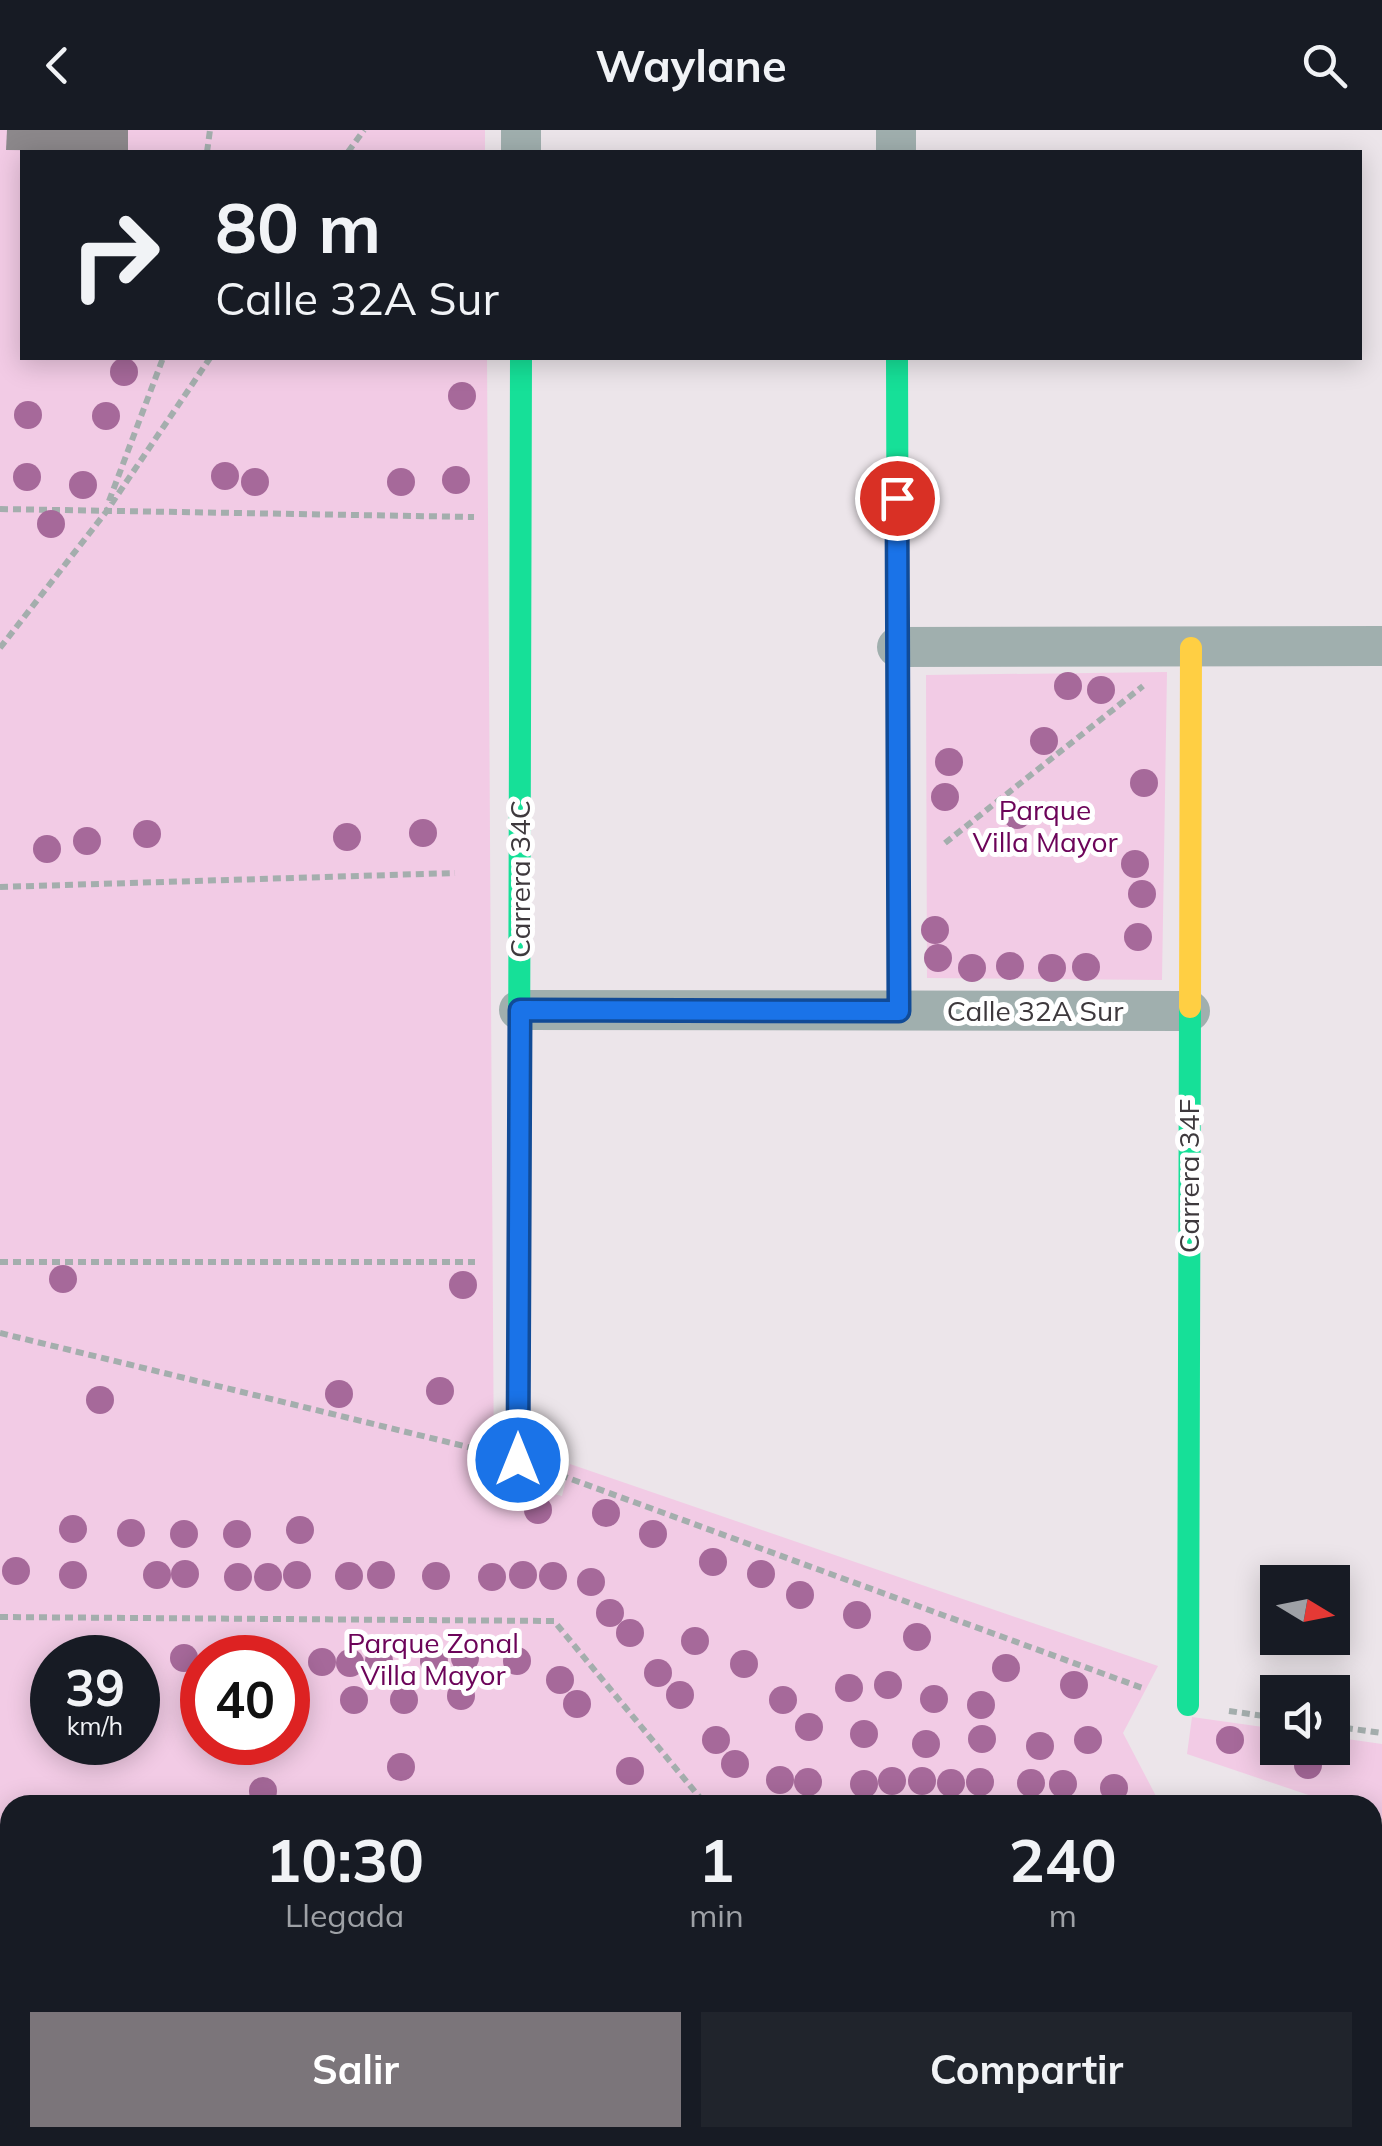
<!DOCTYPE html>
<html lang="es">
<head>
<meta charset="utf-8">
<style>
  :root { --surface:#171b24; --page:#20242c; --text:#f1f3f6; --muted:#9ea1a6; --accent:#7b757a }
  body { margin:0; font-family:Mulish,sans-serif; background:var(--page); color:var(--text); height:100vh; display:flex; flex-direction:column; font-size:38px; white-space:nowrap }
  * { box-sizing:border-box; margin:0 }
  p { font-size:32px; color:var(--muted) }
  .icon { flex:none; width:55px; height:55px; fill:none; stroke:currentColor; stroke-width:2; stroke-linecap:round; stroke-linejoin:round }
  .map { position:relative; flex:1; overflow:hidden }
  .drawer { position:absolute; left:0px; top:1665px; width:1382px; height:352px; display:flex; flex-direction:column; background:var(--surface); border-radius:30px 30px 0 0; box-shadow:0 5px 25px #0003 }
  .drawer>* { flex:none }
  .guide { position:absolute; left:20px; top:20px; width:1342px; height:210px; border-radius:0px; box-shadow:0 5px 25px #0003; background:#171b24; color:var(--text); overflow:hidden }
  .needle { width:65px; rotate:100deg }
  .fabs { position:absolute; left:1260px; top:1435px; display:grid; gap:20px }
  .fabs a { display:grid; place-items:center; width:90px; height:90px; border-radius:0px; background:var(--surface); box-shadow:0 5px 25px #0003; font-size:50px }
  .speed { position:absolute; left:30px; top:1505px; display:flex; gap:20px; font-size:50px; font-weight:700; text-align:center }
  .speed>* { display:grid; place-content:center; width:130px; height:130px; border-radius:50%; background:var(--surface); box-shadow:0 5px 25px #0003; line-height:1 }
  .speed small { font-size:25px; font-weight:400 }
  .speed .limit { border:15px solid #d22; background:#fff; color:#111 }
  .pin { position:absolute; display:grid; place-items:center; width:85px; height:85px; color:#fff; margin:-42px; border:5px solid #fff; border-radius:50%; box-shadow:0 2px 10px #0007 }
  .me { position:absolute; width:110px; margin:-55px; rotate:0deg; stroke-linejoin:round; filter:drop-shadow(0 0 8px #0008) }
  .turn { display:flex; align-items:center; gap:35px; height:210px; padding:0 30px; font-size:45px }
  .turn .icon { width:130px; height:130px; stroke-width:2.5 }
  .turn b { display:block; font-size:70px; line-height:85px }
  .eta { display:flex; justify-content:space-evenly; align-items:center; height:170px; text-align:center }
  .eta b { font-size:60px; font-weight:700; line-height:70px }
  .primary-button { display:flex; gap:20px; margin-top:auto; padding:20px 30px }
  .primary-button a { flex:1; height:115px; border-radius:0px; background:var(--accent); color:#fff; font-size:40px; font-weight:700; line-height:115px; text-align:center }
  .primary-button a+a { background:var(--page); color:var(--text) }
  header { display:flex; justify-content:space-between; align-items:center; height:130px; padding:0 30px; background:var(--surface); font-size:45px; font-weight:700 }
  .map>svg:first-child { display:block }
  .green { fill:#f2cbe5; fill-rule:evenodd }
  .building { fill:#8c888b }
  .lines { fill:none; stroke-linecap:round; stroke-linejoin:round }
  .path { stroke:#a4aead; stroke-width:6; stroke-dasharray:8 5; stroke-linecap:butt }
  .street { stroke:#a0afae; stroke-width:40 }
  .fast { stroke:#16e098; stroke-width:22 }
  .slow { stroke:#ffcf43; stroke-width:22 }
  .tree { fill:#a6699a }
  .route-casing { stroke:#114b97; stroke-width:25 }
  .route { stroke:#1a73e8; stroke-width:18 }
  .labels { text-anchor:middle; stroke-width:10; stroke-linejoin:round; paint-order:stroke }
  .park-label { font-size:28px; fill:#6c0459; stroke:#fff }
  .street-label { font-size:28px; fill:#3e393d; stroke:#fff }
</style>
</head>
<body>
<header><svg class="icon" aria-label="back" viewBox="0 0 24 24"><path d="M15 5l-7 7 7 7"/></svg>Waylane<svg class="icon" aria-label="search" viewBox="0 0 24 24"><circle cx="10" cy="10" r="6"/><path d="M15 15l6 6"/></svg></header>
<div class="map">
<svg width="1382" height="2016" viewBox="0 0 1382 2016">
  <rect width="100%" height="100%" fill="#ece5ea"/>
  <path class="green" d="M0 0H485V22H22V228H487L494 1350 562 1366 570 1334 1158 1536 1123 1603 1157 1668V1675H10V1974L0 1971ZM52 1528H138V1612H52ZM202 1528H288V1612H202Z
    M1167 542 1162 850 927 848 926 545Z
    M1192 1587 1277 1599 1278 1618H1332L1333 1607 1382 1614V1690L1373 1687 1372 1675H1338L1187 1624Z
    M106 2008H1228L1231 2016H131Z"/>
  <path class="building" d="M7 0H128V21L6 20Z"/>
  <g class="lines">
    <path class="path" d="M207 22 210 0
      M348 22 364 0
      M109 371 163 228
      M0 379 474 387
      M0 518 106 382 210 228
      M945 713 1143 556
      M0 757 455 743
      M0 1132H475
      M0 1203 472 1318
      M560 1345 1145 1559
      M0 1487 554 1491 706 1675
      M1229 1581 1278 1588
      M1332 1596 1382 1603
      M1372 1750 1382 1752
      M0 1909 10 1915
      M315 2008 330 2016
      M698 2008 733 2016
      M1074 2008 1077 2016
      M549 2016 581 2008
      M826 2016 848 2008
      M1022 2016 1031 2008"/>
    <path class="street" d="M521 22V0
      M896 22V0
      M897 517 1382 516
      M519 880 1190 881
      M1289 2008 1290 2016"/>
    <path class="fast" d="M897 228 899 881
      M518 1330 521 228
      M1188 1575 1190 877"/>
    <path class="slow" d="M1190 877 1191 518"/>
  </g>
  <g class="tree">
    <circle cx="124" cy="242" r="14"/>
    <circle cx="462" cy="266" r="14"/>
    <circle cx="28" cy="285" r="14"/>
    <circle cx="106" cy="286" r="14"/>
    <circle cx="225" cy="346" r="14"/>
    <circle cx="27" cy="347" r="14"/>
    <circle cx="456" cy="350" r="14"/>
    <circle cx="255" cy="352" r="14"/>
    <circle cx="401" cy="352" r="14"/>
    <circle cx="83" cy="355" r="14"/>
    <circle cx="51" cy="394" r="14"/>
    <circle cx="1068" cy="556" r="14"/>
    <circle cx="1101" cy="560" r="14"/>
    <circle cx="1044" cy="611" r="14"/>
    <circle cx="949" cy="632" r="14"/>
    <circle cx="1144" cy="653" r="14"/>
    <circle cx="945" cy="667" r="14"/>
    <circle cx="1017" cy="685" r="14"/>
    <circle cx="423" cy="703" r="14"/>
    <circle cx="147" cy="704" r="14"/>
    <circle cx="347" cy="707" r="14"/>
    <circle cx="87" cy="711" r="14"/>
    <circle cx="47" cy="719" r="14"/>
    <circle cx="1135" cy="734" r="14"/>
    <circle cx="1142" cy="764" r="14"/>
    <circle cx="935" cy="800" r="14"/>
    <circle cx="1138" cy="807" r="14"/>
    <circle cx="938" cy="828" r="14"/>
    <circle cx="1010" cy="836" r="14"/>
    <circle cx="1086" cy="837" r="14"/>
    <circle cx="972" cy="838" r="14"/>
    <circle cx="1052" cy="838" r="14"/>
    <circle cx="63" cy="1149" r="14"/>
    <circle cx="463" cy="1155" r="14"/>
    <circle cx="440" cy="1261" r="14"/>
    <circle cx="339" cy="1264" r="14"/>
    <circle cx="100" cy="1270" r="14"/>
    <circle cx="538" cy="1380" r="14"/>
    <circle cx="606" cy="1383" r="14"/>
    <circle cx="73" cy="1399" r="14"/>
    <circle cx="300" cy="1400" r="14"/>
    <circle cx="131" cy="1403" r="14"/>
    <circle cx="184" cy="1404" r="14"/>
    <circle cx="237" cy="1404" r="14"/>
    <circle cx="653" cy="1404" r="14"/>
    <circle cx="713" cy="1432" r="14"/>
    <circle cx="16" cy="1441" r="14"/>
    <circle cx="185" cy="1444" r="14"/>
    <circle cx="761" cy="1444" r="14"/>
    <circle cx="73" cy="1445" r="14"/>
    <circle cx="157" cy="1445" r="14"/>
    <circle cx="297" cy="1445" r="14"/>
    <circle cx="381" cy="1445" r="14"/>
    <circle cx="523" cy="1445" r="14"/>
    <circle cx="349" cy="1446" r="14"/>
    <circle cx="436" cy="1446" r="14"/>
    <circle cx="553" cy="1446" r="14"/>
    <circle cx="238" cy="1447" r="14"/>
    <circle cx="268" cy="1447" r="14"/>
    <circle cx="492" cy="1447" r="14"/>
    <circle cx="591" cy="1452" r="14"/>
    <circle cx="800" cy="1465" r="14"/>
    <circle cx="610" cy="1483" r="14"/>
    <circle cx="857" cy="1485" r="14"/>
    <circle cx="630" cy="1503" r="14"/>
    <circle cx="917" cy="1507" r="14"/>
    <circle cx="695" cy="1511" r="14"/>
    <circle cx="184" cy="1528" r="14"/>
    <circle cx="465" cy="1528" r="14"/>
    <circle cx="379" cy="1531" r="14"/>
    <circle cx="434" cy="1531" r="14"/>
    <circle cx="517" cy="1531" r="14"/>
    <circle cx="322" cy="1532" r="14"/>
    <circle cx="350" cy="1533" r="14"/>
    <circle cx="744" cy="1534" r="14"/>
    <circle cx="1006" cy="1538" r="14"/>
    <circle cx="658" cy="1543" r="14"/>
    <circle cx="560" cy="1550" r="14"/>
    <circle cx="888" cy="1555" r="14"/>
    <circle cx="1074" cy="1555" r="14"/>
    <circle cx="849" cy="1558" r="14"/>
    <circle cx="680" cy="1565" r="14"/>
    <circle cx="461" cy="1566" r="14"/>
    <circle cx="934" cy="1569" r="14"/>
    <circle cx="354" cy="1570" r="14"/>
    <circle cx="404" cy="1570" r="14"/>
    <circle cx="783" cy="1570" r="14"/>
    <circle cx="577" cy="1574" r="14"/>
    <circle cx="981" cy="1575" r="14"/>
    <circle cx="809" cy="1597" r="14"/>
    <circle cx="864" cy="1604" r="14"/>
    <circle cx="982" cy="1609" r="14"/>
    <circle cx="716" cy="1610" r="14"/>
    <circle cx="1088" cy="1610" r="14"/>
    <circle cx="1230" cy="1610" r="14"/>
    <circle cx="926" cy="1614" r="14"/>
    <circle cx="1040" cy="1616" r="14"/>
    <circle cx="735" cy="1634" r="14"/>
    <circle cx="1308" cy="1635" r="14"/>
    <circle cx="401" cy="1637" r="14"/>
    <circle cx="630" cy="1641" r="14"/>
    <circle cx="780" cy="1650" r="14"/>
    <circle cx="892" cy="1651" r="14"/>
    <circle cx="922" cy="1651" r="14"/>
    <circle cx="808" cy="1652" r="14"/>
    <circle cx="980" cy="1652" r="14"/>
    <circle cx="951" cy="1653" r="14"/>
    <circle cx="1031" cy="1653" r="14"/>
    <circle cx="864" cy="1654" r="14"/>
    <circle cx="1063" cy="1654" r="14"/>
    <circle cx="1114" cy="1658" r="14"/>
    <circle cx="263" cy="1661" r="14"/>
  </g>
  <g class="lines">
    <g class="route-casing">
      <path id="route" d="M518 1330 520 880 899 881 897 368"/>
    </g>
    <use href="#route" class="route"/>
  </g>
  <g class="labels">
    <g class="park-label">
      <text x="1045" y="690">Parque<tspan x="1045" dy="32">Villa Mayor</tspan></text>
      <text x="433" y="1523">Parque Zonal<tspan x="433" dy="32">Villa Mayor</tspan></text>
    </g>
    <g class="street-label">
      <text transform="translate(520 749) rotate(-90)" y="10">Carrera 34C</text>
      <text x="1035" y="891">Calle 32A Sur</text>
      <text transform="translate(1189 1046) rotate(-90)" y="10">Carrera 34F</text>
    </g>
  </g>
</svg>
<div class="fabs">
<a><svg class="needle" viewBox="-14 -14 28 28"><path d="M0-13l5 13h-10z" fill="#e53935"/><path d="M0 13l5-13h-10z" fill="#9ea1a6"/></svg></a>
<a><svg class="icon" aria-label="sound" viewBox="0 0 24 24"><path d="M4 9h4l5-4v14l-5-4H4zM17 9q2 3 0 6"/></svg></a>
</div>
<div class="speed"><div>39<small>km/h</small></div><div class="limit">40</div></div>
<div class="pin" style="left:897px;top:368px;background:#d93025"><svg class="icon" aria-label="arrive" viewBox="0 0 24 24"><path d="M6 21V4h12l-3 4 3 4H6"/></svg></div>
<svg class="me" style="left:518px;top:1330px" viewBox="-20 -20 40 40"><circle r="17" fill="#1a73e8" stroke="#fff" stroke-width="3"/><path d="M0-11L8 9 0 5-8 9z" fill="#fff"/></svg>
<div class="guide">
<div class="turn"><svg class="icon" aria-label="right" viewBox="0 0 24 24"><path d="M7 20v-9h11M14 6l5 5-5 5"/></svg><div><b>80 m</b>Calle 32A Sur</div></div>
</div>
<section class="drawer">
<div class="eta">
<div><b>10:30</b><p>Llegada</p></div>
<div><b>1</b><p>min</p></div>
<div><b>240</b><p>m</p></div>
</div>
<div class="primary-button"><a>Salir</a><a>Compartir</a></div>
</section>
</div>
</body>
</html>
